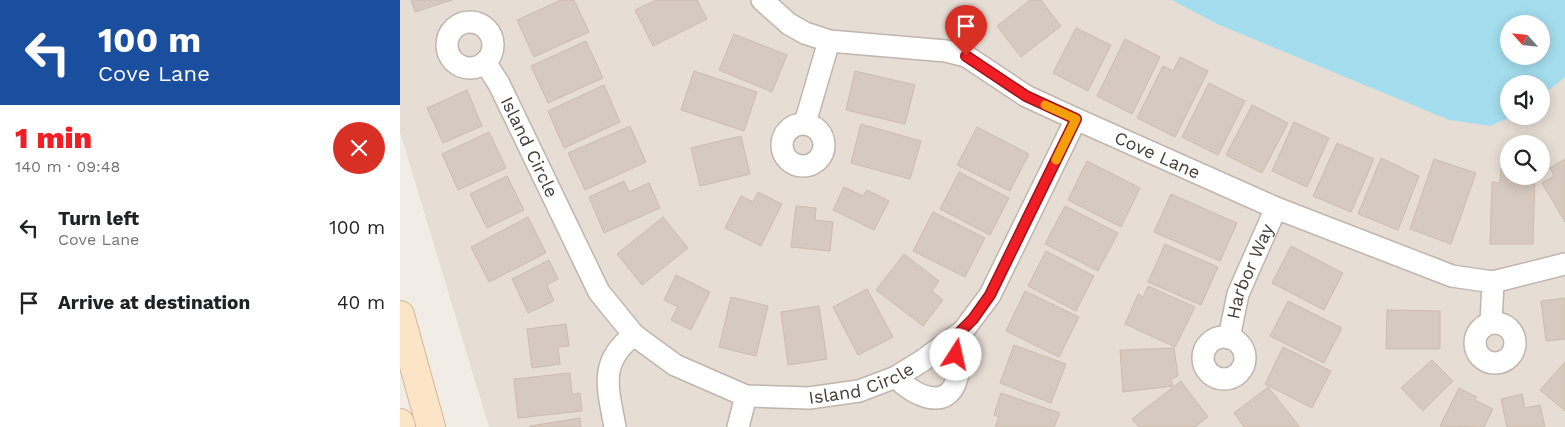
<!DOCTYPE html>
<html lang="en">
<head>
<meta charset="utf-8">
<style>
  :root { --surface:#fff; --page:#f2f2f2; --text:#202124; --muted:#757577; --accent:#f21e25 }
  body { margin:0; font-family:"Work Sans",sans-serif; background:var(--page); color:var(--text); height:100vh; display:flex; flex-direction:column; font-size:19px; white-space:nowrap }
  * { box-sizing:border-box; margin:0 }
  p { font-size:16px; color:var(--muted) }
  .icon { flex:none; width:28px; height:28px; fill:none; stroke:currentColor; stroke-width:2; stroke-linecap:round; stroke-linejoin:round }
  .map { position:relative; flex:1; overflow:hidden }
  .side { display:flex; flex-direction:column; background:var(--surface); width:400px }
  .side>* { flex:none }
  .banner { background:#1a4fa0; color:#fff; overflow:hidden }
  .needle { width:32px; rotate:297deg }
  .controls { position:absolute; left:1100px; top:15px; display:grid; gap:10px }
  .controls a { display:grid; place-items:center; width:50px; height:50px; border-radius:50%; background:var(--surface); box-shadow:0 2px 12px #0003; font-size:25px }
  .pin { position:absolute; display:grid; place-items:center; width:42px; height:42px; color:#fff; margin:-51px -21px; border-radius:50% 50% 50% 0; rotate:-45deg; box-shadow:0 0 5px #0007 }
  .pin .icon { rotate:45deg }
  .me { position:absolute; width:55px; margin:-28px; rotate:10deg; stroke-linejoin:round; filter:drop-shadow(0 0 4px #0008) }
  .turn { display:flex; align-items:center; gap:18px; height:105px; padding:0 15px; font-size:22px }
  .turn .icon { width:65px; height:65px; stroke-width:2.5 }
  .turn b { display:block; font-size:35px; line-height:42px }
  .round { display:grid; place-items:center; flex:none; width:52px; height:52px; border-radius:26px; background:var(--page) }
  .head { display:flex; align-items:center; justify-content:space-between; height:85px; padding:0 15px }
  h1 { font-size:30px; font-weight:800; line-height:38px; color:var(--accent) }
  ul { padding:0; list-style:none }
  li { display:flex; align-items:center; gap:15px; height:75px; padding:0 15px }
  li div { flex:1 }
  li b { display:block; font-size:19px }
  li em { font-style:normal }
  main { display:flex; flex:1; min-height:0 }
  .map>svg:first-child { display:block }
  .residential { fill:#e6ddd4; fill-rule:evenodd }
  .water { fill:#a4dded; fill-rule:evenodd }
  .building { fill:#d6c9bf; stroke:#cebcaf }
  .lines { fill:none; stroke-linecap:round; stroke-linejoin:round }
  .street-casing { stroke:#c0b5ac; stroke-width:24 }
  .secondary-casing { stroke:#d1b798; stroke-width:30 }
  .street { stroke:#fff; stroke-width:21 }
  .secondary { stroke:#fce5c6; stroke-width:28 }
  .route-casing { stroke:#9d1418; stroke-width:12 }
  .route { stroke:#f21e25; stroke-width:9 }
  .slow { stroke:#f59e0b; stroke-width:9 }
  .labels { text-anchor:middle; stroke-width:4; stroke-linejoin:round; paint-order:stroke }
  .street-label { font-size:18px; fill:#453c36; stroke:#fff }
</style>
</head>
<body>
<main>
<section class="side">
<div class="banner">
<div class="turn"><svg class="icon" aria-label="left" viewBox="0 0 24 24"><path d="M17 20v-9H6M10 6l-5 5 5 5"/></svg><div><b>100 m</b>Cove Lane</div></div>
</div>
<div class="head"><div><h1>1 min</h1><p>140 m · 09:48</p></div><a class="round" style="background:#d93025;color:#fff"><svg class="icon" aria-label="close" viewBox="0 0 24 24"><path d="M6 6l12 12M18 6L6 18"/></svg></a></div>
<ul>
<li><svg class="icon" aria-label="left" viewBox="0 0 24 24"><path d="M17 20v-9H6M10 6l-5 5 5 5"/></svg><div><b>Turn left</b><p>Cove Lane</p></div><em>100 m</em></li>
<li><svg class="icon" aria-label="arrive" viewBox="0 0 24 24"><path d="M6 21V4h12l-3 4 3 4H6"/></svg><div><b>Arrive at destination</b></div><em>40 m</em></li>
</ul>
</section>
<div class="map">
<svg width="1165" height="427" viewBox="0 0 1165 427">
  <rect width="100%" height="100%" fill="#f2ece6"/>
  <path class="residential" d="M0 0H772L817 24 1049 120 1090 126 1113 116H1141V97L1165 77V427H89L0 132ZM1109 144H1141V176H1109Z"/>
  <path class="water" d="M772 0H1165V77L1141 97V84H1109V116H1113L1090 126 1049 120 817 24ZM1109 24H1141V56H1109Z"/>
  <path class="building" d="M11 0H52L15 12Z
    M161 0H174L189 32 134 57 117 20Z
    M256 0H297L307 19 253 46 235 10Z
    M630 0H641L661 26 621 57 597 26Z
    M676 28 711 45 688 91 653 73Z
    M334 34 387 55 372 92 319 70Z
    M725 39 760 57 732 114 697 96Z
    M186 41 203 78 148 103 131 66Z
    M780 57 808 71 775 137 737 118 763 66 773 71Z
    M294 71 357 92 344 131 281 110Z
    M455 71 515 85 505 124 446 110Z
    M809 83 845 101 818 155 782 137Z
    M204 85 220 122 164 148 148 111Z
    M67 90 82 126 43 143 27 108Z
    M852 105 888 123 862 173 826 155Z
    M894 122 929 138 907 187 872 171Z
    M461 124 521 141 510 179 451 163Z
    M230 126 246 162 185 190 168 153Z
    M577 127 629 154 610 191 557 165Z
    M89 132 106 168 58 190 42 154Z
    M341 136 350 174 300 186 291 148Z
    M937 143 974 159 951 212 913 196Z
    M981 158 1019 176 998 230 958 214Z
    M1034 159 1076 173 1051 244 1010 229Z
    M1165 159V222L1142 183 1154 176 1150 168Z
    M687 161 740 188 721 227 668 200Z
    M1101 168H1109V176H1135L1133 244H1090L1092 182 1100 183Z
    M559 172 609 198 590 235 540 209Z
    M107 176 124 210 87 228 70 194Z
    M224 181 229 192 249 183 260 208 204 233 189 197Z
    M444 187 463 196 467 190 489 201 474 230 433 210Z
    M358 192 382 204 361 246 325 228 341 196 353 202Z
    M771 194 837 223 820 261 754 232Z
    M396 206 416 208 415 220 433 222 430 251 391 247Z
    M665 206 718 233 698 271 645 244Z
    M533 212 585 238 565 277 513 251Z
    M128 217 146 253 89 282 71 247Z
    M263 217 288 248 242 285 217 254Z
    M765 244 818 267 801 305 748 282Z
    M891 246 943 273 924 310 872 283Z
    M646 251 694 276 676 311 628 286Z
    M504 254 539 281 532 291 543 300 523 326 476 290Z
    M149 260 158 279 147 285 154 301 128 313 112 279Z
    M276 275 310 292 291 330 271 320 278 307 264 300Z
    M748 286 795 307 775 347 725 324 738 294 743 297Z
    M467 289 493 337 458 355 433 307Z
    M625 291 679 317 659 357 606 331Z
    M331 297 368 306 356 356 319 347Z
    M1165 298V339L1146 341 1141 301Z
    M888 301 942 328 924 363 870 336Z
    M419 306 427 359 388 365 381 312Z
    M987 310 1040 311V349H986Z
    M166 324 169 346 158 347 160 364 132 368 127 329Z
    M614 345 666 364 651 403 600 383Z
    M883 347 931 371 912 408 865 384Z
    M774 348 778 376 771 379 773 386 723 392 720 350Z
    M1032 360 1053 381 1023 411 1001 388Z
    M1165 362V411L1140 390Z
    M170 373 172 394 180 393 182 411 118 418 114 379Z
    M781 381 808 417 795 427H739L732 419Z
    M868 387 900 427H844L834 413Z
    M1059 388 1077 397 1075 400 1093 409 1084 427 1040 426Z
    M601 393 660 413 654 427H595L599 417 594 415Z
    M1122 394 1125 408 1140 405 1145 427H1107L1101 399Z
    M180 418 181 427H130V426Z"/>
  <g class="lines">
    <g class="street-casing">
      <g id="street">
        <path id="s1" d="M362 0 389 24 405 33 429 41 546 51 566 56 626 96 676 119 876 208 1052 276 1093 282 1165 264"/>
        <circle cx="70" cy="45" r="23"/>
        <path id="s2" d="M85 62 99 84 199 292 234 335 275 365 346 396 409 398 459 391 496 377 522 361 563 331 590 295 676 119"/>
        <path d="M405 123 429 41"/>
        <circle cx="403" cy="145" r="21"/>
        <circle cx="1095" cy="343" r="20"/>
        <path d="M1091 323 1093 282"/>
        <circle cx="824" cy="358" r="21"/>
        <path id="s3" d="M829 338 838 294 876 208"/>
        <path d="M496 377C512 395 548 413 557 378 561 366 555 351 553 339"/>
        <path d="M215 427C208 388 198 362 234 335"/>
        <path d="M338 427 346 396"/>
      </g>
    </g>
    <g class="secondary-casing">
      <path id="secondary" d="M0 315 31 427
        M0 423 1 427"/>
    </g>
    <use href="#street" class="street"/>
    <use href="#secondary" class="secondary"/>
  </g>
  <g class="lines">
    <g class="route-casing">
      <path id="route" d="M556 355 553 339 573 319 590 295 676 119 626 96 566 56"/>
    </g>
    <use href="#route" class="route"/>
    <path class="slow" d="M645 105 676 119 656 160"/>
  </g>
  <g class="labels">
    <g class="street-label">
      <text dy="6" stroke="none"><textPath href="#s2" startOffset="96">Island Circle</textPath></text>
      <text dy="6" stroke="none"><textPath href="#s1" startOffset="434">Cove Lane</textPath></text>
      <text dy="6" stroke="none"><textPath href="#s3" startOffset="70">Harbor Way</textPath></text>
      <text dy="6" stroke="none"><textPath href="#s2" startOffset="558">Island Circle</textPath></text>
    </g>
  </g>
</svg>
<div class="controls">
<a><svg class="needle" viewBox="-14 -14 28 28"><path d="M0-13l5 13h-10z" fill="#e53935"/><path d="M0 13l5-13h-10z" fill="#757577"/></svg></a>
<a><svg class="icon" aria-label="sound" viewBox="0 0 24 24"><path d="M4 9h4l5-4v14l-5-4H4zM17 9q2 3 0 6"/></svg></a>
<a><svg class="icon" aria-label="search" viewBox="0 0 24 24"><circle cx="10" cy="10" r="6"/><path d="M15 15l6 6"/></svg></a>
</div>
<div class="pin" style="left:566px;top:56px;background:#d93025"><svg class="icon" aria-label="arrive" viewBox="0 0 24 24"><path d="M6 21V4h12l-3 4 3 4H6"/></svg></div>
<svg class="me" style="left:556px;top:355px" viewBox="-20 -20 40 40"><circle r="19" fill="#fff"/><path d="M0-13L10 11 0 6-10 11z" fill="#f21e25"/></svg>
</div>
</main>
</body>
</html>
